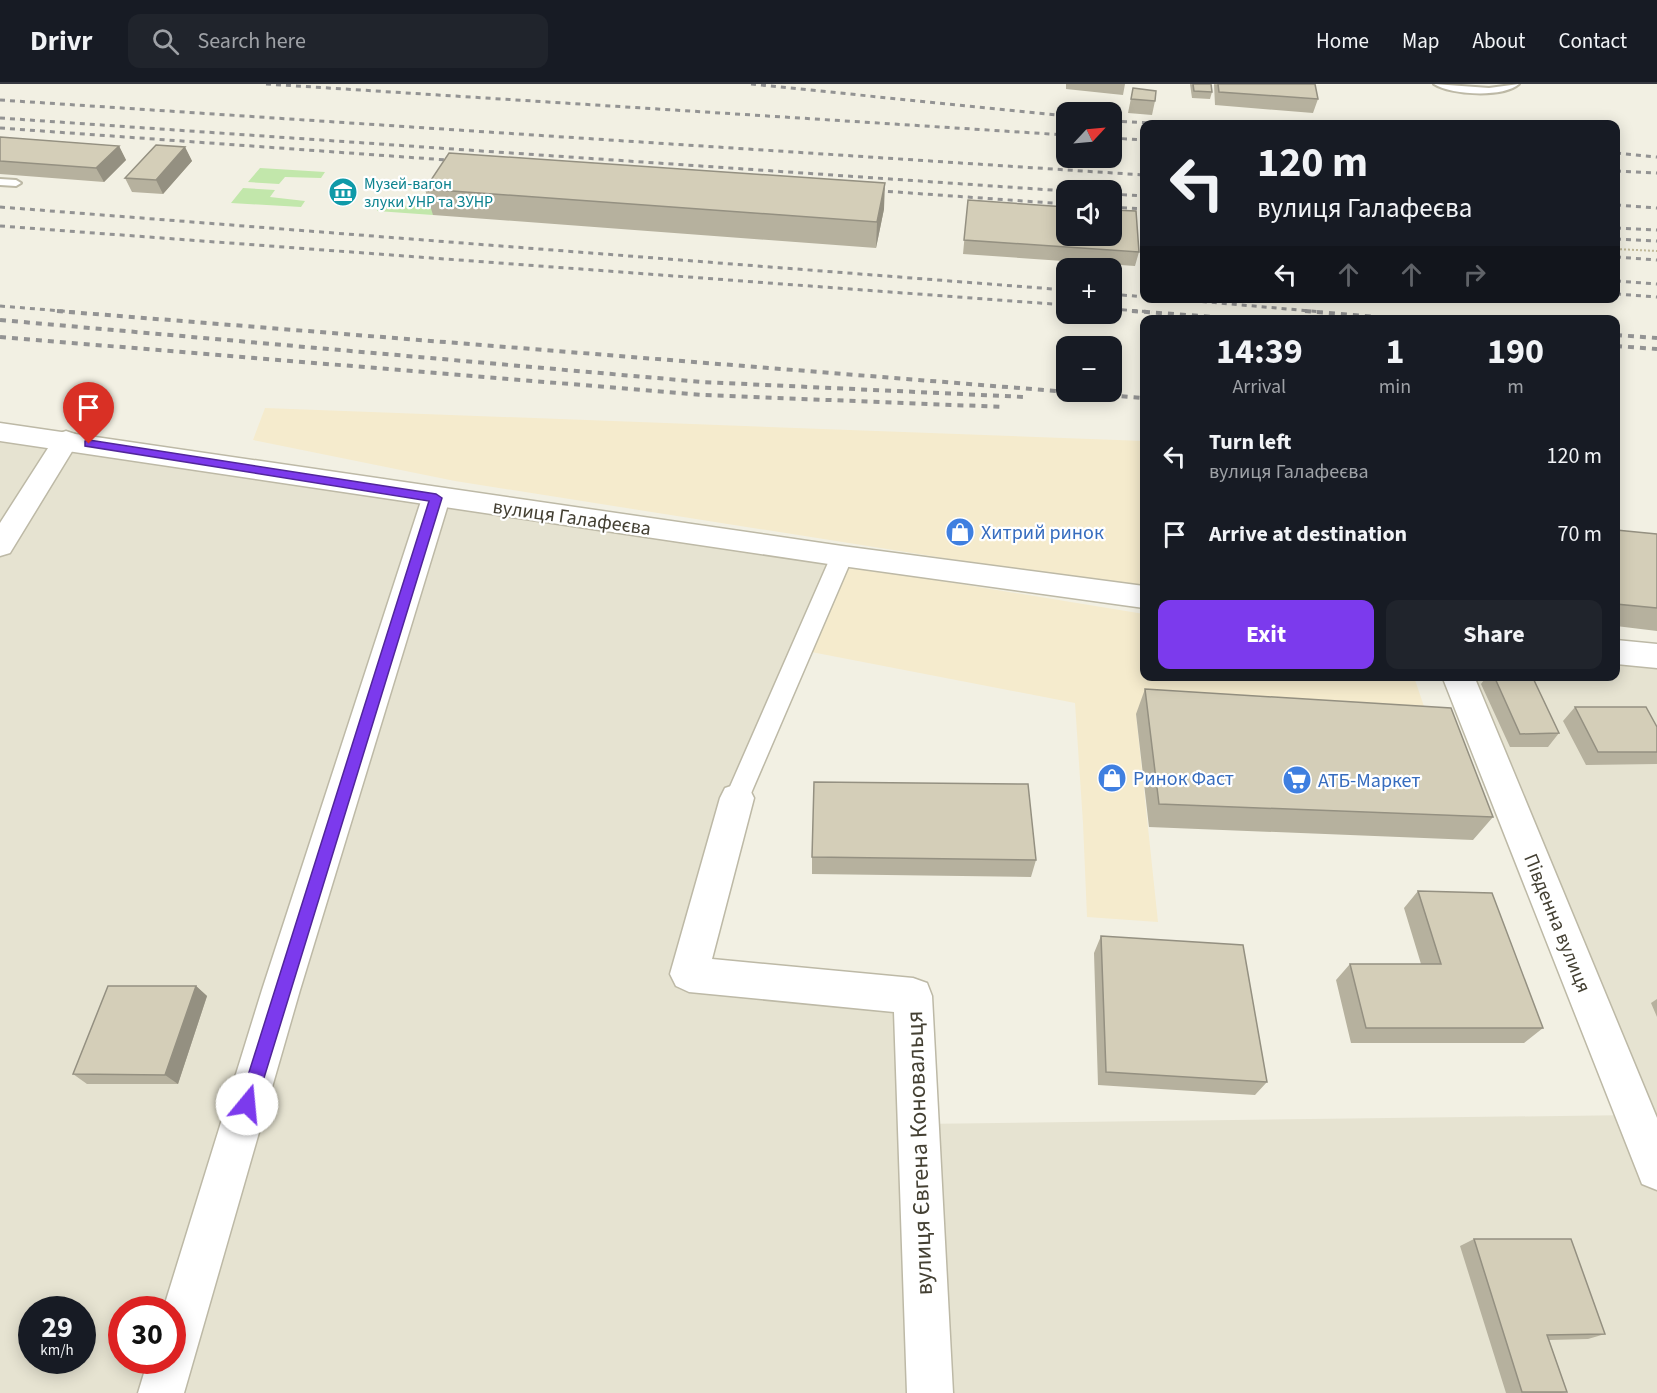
<!DOCTYPE html>
<html lang="en">
<head>
<meta charset="utf-8">
<style>
  :root { --surface:#171b24; --page:#20242c; --text:#f1f3f6; --muted:#9ea1a6; --line:#363941; --accent:#7c3aed }
  body { margin:0; font-family:"Source Sans 3",sans-serif; background:var(--page); color:var(--text); height:100vh; display:flex; flex-direction:column; font-size:22px; white-space:nowrap }
  * { box-sizing:border-box; margin:0 }
  p { font-size:20px; color:var(--muted) }
  .icon { flex:none; width:33px; height:33px; fill:none; stroke:currentColor; stroke-width:2; stroke-linecap:round; stroke-linejoin:round }
  .map { position:relative; flex:1; overflow:hidden }
  .drawer { position:absolute; left:1140px; top:231px; width:480px; height:366px; display:flex; flex-direction:column; background:var(--surface); border-radius:12px; box-shadow:0 3px 15px #0003 }
  .drawer>* { flex:none }
  .top-card { position:absolute; left:1140px; top:36px; width:480px; height:183px; border-radius:12px; box-shadow:0 3px 15px #0003; background:#171b24; color:var(--text); overflow:hidden }
  .needle { width:39px; rotate:64deg }
  .tools { position:absolute; left:1056px; top:18px; display:grid; gap:12px }
  .tools a { display:grid; place-items:center; width:66px; height:66px; border-radius:12px; background:var(--surface); box-shadow:0 3px 15px #0003; font-size:30px }
  .speed { position:absolute; left:18px; top:1212px; display:flex; gap:12px; font-size:30px; font-weight:700; text-align:center }
  .speed>* { display:grid; place-content:center; width:78px; height:78px; border-radius:50%; background:var(--surface); box-shadow:0 3px 15px #0003; line-height:1 }
  .speed small { font-size:15px; font-weight:400 }
  .speed .limit { border:9px solid #d22; background:#fff; color:#111 }
  .pin { position:absolute; display:grid; place-items:center; width:51px; height:51px; color:#fff; margin:-62px -26px; border-radius:50% 50% 50% 0; rotate:-45deg; box-shadow:0 0 6px #0007 }
  .pin .icon { rotate:45deg }
  .me { position:absolute; width:66px; margin:-33px; rotate:17deg; stroke-linejoin:round; filter:drop-shadow(0 0 4px #0008) }
  .turn { display:flex; align-items:center; gap:21px; height:126px; padding:0 18px; font-size:27px }
  .turn .icon { width:78px; height:78px; stroke-width:2.5 }
  .turn b { display:block; font-size:42px; line-height:51px }
  .lanes { display:flex; align-items:center; height:57px; padding:0 18px; background:#0003; justify-content:center; gap:30px; direction:ltr }
  .lanes .off { opacity:.35 }
  .eta { display:flex; justify-content:space-evenly; align-items:center; height:102px; text-align:center }
  .eta b { font-size:36px; font-weight:700; line-height:42px }
  .primary-button { display:flex; gap:12px; margin-top:auto; padding:12px 18px }
  .primary-button a { flex:1; height:69px; border-radius:12px; background:var(--accent); color:#fff; font-size:24px; font-weight:700; line-height:69px; text-align:center }
  .primary-button a+a { background:var(--page); color:var(--text) }
  ul { padding:0; list-style:none }
  li { display:flex; align-items:center; gap:18px; height:78px; padding:0 18px }
  li div { flex:1 }
  li b { display:block; font-size:22px }
  li em { font-style:normal }
  header { display:flex; align-items:center; gap:36px; box-sizing:border-box; height:84px; padding:0 30px; background:var(--surface); border-bottom:2px solid var(--line) }
  header strong { font-size:28px }
  nav { display:flex; gap:33px; margin-inline-start:auto; font-size:21px }
  .search { width:420px; height:54px; background:var(--page); display:flex; align-items:center; gap:15px; box-sizing:border-box; padding:0 21px; border-radius:12px; color:var(--muted); font-size:22px }
  .map>svg:first-child { display:block }
  .residential { fill:#e6e3d1; fill-rule:evenodd }
  .commercial { fill:#f5ebcd }
  .green { fill:#c2e7ab }
  .lines { fill:none; stroke-linecap:round; stroke-linejoin:round }
  .service-casing { stroke:#bdb9a6; stroke-width:4 }
  .pedestrian-casing { stroke:#bdb9a6; stroke-width:3 }
  .minor-casing { stroke:#bdb9a6; stroke-width:3 }
  .tertiary-casing { stroke:#bdb9a6; stroke-width:3 }
  .path { stroke:#bfb897; stroke-width:2; stroke-dasharray:2 2; stroke-linecap:butt }
  .service { fill:#fff; fill-rule:evenodd }
  .pedestrian { fill:#fff; fill-rule:evenodd }
  .minor { fill:#fff; fill-rule:evenodd }
  .tertiary { fill:#fff; fill-rule:evenodd }
  .rail-far1 { stroke:#939393; stroke-width:3; stroke-dasharray:5 5; stroke-linecap:butt }
  .rail { stroke:#939393; stroke-width:4; stroke-dasharray:6 6; stroke-linecap:butt }
  .wall { fill:#b6b19e }
  .shaded-wall { fill:#949081 }
  .building { fill:#d4ceb8; stroke:#949081; stroke-width:1.5 }
  .route { fill:#7c3aed; stroke:#51269a; stroke-width:1.5 }
  .labels { text-anchor:middle; stroke-width:4.5; stroke-linejoin:round; paint-order:stroke }
  .far-culture-label { font-size:16px; fill:#0d838f; stroke:#fff; text-anchor:start }
  .street-label { font-size:20px; fill:#444033; stroke:#fff }
  .shop-label { font-size:20px; fill:#366cbe; stroke:#fff; text-anchor:start }
  .near-street-label { font-size:24px; fill:#444033; stroke:#fff }
</style>
</head>
<body>
<header>
<strong>Drivr</strong>
<div class="search"><svg class="icon" aria-label="search" viewBox="0 0 24 24"><circle cx="10" cy="10" r="6"/><path d="M15 15l6 6"/></svg>Search here</div>
<nav><a>Home</a><a>Map</a><a>About</a><a>Contact</a></nav>
</header>
<div class="map">
<svg width="1657" height="1309" viewBox="0 0 1657 1309">
  <rect width="100%" height="100%" fill="#f2f0e3"/>
  <path class="residential" d="M0 348 842 472 737 714 689 890 913 912 919 1040 1635 1031 1458 593 1616 592V568L1657 572V1309H0ZM32 1226H82V1276H32ZM122 1226H172V1276H122Z"/>
  <path class="commercial" d="M265 324 1144 357V503L1096 498 455 397 253 356Z
    M838 480 1144 530V592L1414 593 1433 649 1136 630 1158 838 1087 833 1083 739 1075 619 801 566Z"/>
  <path class="green" d="M260 84 325 88 321 94 285 93 279 100 248 98Z
    M243 104 275 106 270 113 305 117 301 123 231 119Z
    M427 115 442 116 433 131 377 127 382 121 422 122Z"/>
  <g class="lines">
    <g class="service-casing">
      <path id="service" d="M1434 0 1489 4 1519 0C1503 14 1451 11 1434 0Z
        M0 95 16 96 21 99 16 102 0 101Z"/>
    </g>
    <g class="pedestrian-casing">
      <path id="pedestrian" d="M842 464 849 467 853 472 749 714 746 721 737 724 728 721 725 714 831 472 835 467Z"/>
    </g>
    <g class="minor-casing">
      <path id="minor" d="M66 347 75 350 79 356 10 469 0 472V439L57 350Z
        M436 404 446 407 450 414 300 906 184 1309H138L148 1276H172V1226H163L262 906 422 414 426 407Z
        M1442 592H1474L1657 1034V1106L1642 1100Z
        M737 700 749 704 754 714 712 875 913 894 927 899 932 912 953 1309H907L894 928 689 908 676 902 670 890 720 714 725 704Z"/>
    </g>
    <g class="tertiary-casing">
      <path id="tertiary" d="M0 339 842 462 1144 502V524L842 482 0 357Z
        M1616 556 1657 560V584L1616 580Z"/>
    </g>
    <path class="path" d="M1616 165 1657 167"/>
    <use href="#service" class="service"/>
    <use href="#pedestrian" class="pedestrian"/>
    <use href="#minor" class="minor"/>
    <use href="#tertiary" class="tertiary"/>
    <path class="rail-far1" d="M266 0 1066 51
      M751 0 1066 32
      M0 16 1144 91
      M0 34 1066 107
      M1112 37 1168 40
      M0 44 461 77
      M1112 54 1144 56
      M1616 69 1657 73
      M1616 87 1657 89
      M868 106 1066 120
      M1112 110 1144 112
      M1616 121 1657 124
      M0 123 1066 206
      M1112 123 1144 125
      M0 142 1066 221
      M1616 144 1657 146
      M1616 155 1657 157
      M1616 173 1657 176
      M1616 197 1657 200
      M1112 210 1144 213
      M1616 210 1657 213
      M1162 214 1322 228
      M0 222 75 228
      M1112 225 1152 228"/>
    <path class="rail" d="M57 227 1144 314
      M1132 227 1256 236
      M1305 227 1412 236
      M0 236 702 298 1025 313
      M1616 251 1657 254
      M0 253 703 311 1004 323
      M1616 262 1657 265"/>
  </g>
  <path class="wall" d="M1066 0H1125L1123 11 1066 5Z
    M1190 0H1211L1212 8 1210 15 1192 14Z
    M1214 0H1315L1318 15 1313 29 1215 21Z
    M1133 4 1155 17 1152 31 1128 29Z
    M0 53 119 62 126 76 104 98 0 90Z
    M185 63 192 77 163 110 132 108 125 94Z
    M425 105 884 125 876 164 433 131Z
    M968 116 1139 168 1135 182 963 170Z
    M1616 446 1657 450V547L1616 542Z
    M1487 592H1532L1559 649 1548 663H1510L1481 600Z
    M1145 605 1493 733 1473 756 1149 743 1136 630Z
    M1575 623 1657 643V680L1586 681 1563 637Z
    M812 773 1036 776 1031 793 812 790Z
    M1418 807 1543 944 1524 959H1351L1336 896 1350 880H1421L1404 824Z
    M1101 852 1267 998 1255 1011 1098 1001 1094 869Z
    M196 902 207 912 178 1000H87L73 990Z
    M1657 915V933L1651 919Z
    M1474 1155 1605 1250 1588 1255 1549 1256 1567 1308 1561 1309H1506L1460 1162Z"/>
  <path class="shaded-wall" d="M119 62 126 76 104 98 96 84Z
    M185 63 192 77 163 110 156 96Z
    M885 99 884 125 876 164 877 138Z
    M196 902 207 912 178 1000 165 991Z"/>
  <path class="building" d="M1193 0H1211L1212 8 1194 7Z
    M1218 0H1315L1318 15 1219 8Z
    M1133 4 1156 7 1155 17 1131 15Z
    M0 53 119 62 96 84 0 77Z
    M156 61 185 63 156 96 125 94Z
    M449 69 885 99 877 138 425 105Z
    M968 116 1066 123V152H1112V126L1136 127 1139 168 964 156Z
    M1616 446 1657 450V524L1616 520Z
    M1494 592H1532L1559 649 1520 650Z
    M1145 605 1451 624 1493 733 1159 720Z
    M1575 623H1646L1657 643V668H1598Z
    M814 698 1028 700 1036 776 812 773Z
    M1418 807 1492 809 1543 944H1366L1350 880H1441Z
    M1101 852 1243 861 1267 998 1106 988Z
    M108 902H196L165 991 73 990Z
    M1474 1155H1571L1605 1250 1547 1251 1567 1308H1522Z"/>
  <path class="route" d="M89 356 436 410 442 414 256 1020 253 1026 247 1028 241 1026 239 1020 429 417 85 362V357Z"/>
  <defs>
    <g id="museum-disc" transform="scale(1.5)"><circle r="9.5" fill="#0f9aa8" stroke="#fff"/><path d="M0-6L6-3V-2H-6V-3ZM-5-1h2V3h-2ZM-1-1h2V3h-2ZM3-1h2V3H3ZM-6 4H6V6H-6Z" fill="#fff"/></g>
    <g id="shop-disc" transform="scale(1.5)"><circle r="9.5" fill="#3f7fe0" stroke="#fff"/><path d="M-5-2.5h2.3a2.7 3.5 0 0 1 5.4 0H5L5.5 6h-11ZM-1.5-2.5h3a1.5 2.3 0 0 0-3 0Z" fill="#fff"/></g>
    <g id="supermarket-disc" transform="scale(1.5)"><circle r="9.5" fill="#3f7fe0" stroke="#fff"/><path d="M-6-5.5h2.5l.6 2H6L4.5 2H-2.5L-4.4-4H-6ZM-1.5 3.2a1.3 1.3 0 1 0 .1 0ZM3 3.2a1.3 1.3 0 1 0 .1 0Z" fill="#fff"/></g>
  </defs>
  <g fill-rule="evenodd">
    <use href="#museum-disc" x="343" y="108"/>
    <use href="#shop-disc" x="960" y="448"/>
    <use href="#shop-disc" x="1112" y="694"/>
    <use href="#supermarket-disc" x="1297" y="696"/>
  </g>
  <g class="labels">
    <g class="far-culture-label">
      <text x="364" y="105">Музей-вагон<tspan x="364" dy="18">злуки УНР та ЗУНР</tspan></text>
    </g>
    <g class="street-label">
      <text transform="translate(572 433) rotate(8)" y="7">вулиця Галафеєва</text>
      <text transform="translate(1558 839) rotate(68)" y="7">Південна вулиця</text>
    </g>
    <g class="shop-label">
      <text x="981" y="455">Хитрий ринок</text>
      <text x="1133" y="701">Ринок Фаст</text>
      <text x="1318" y="703">АТБ-Маркет</text>
    </g>
    <g class="near-street-label">
      <text transform="translate(919 1069) rotate(-92)" y="8">вулиця Євгена Коновальця</text>
    </g>
  </g>
</svg>
<div class="tools">
<a><svg class="needle" viewBox="-14 -14 28 28"><path d="M0-13l5 13h-10z" fill="#e53935"/><path d="M0 13l5-13h-10z" fill="#9ea1a6"/></svg></a>
<a><svg class="icon" aria-label="sound" viewBox="0 0 24 24"><path d="M4 9h4l5-4v14l-5-4H4zM17 9q2 3 0 6"/></svg></a>
<a>+</a>
<a>−</a>
</div>
<div class="speed"><div>29<small>km/h</small></div><div class="limit">30</div></div>
<div class="pin" style="left:89px;top:360px;background:#d93025"><svg class="icon" aria-label="arrive" viewBox="0 0 24 24"><path d="M6 21V4h12l-3 4 3 4H6"/></svg></div>
<svg class="me" style="left:247px;top:1020px" viewBox="-20 -20 40 40"><circle r="19" fill="#fff"/><path d="M0-13L10 11 0 6-10 11z" fill="#7c3aed"/></svg>
<div class="top-card">
<div class="turn"><svg class="icon" aria-label="left" viewBox="0 0 24 24"><path d="M17 20v-9H6M10 6l-5 5 5 5"/></svg><div><b>120 m</b>вулиця Галафеєва</div></div>
<div class="lanes"><svg class="icon" aria-label="left" viewBox="0 0 24 24"><path d="M17 20v-9H6M10 6l-5 5 5 5"/></svg><svg class="icon off" aria-label="ahead" viewBox="0 0 24 24"><path d="M12 20V5M6 11l6-6 6 6"/></svg><svg class="icon off" aria-label="ahead" viewBox="0 0 24 24"><path d="M12 20V5M6 11l6-6 6 6"/></svg><svg class="icon off" aria-label="right" viewBox="0 0 24 24"><path d="M7 20v-9h11M14 6l5 5-5 5"/></svg></div>
</div>
<section class="drawer">
<div class="eta">
<div><b>14:39</b><p>Arrival</p></div>
<div><b>1</b><p>min</p></div>
<div><b>190</b><p>m</p></div>
</div>
<ul>
<li><svg class="icon" aria-label="left" viewBox="0 0 24 24"><path d="M17 20v-9H6M10 6l-5 5 5 5"/></svg><div><b>Turn left</b><p>вулиця Галафеєва</p></div><em>120 m</em></li>
<li><svg class="icon" aria-label="arrive" viewBox="0 0 24 24"><path d="M6 21V4h12l-3 4 3 4H6"/></svg><div><b>Arrive at destination</b></div><em>70 m</em></li>
</ul>
<div class="primary-button"><a>Exit</a><a>Share</a></div>
</section>
</div>
</body>
</html>
